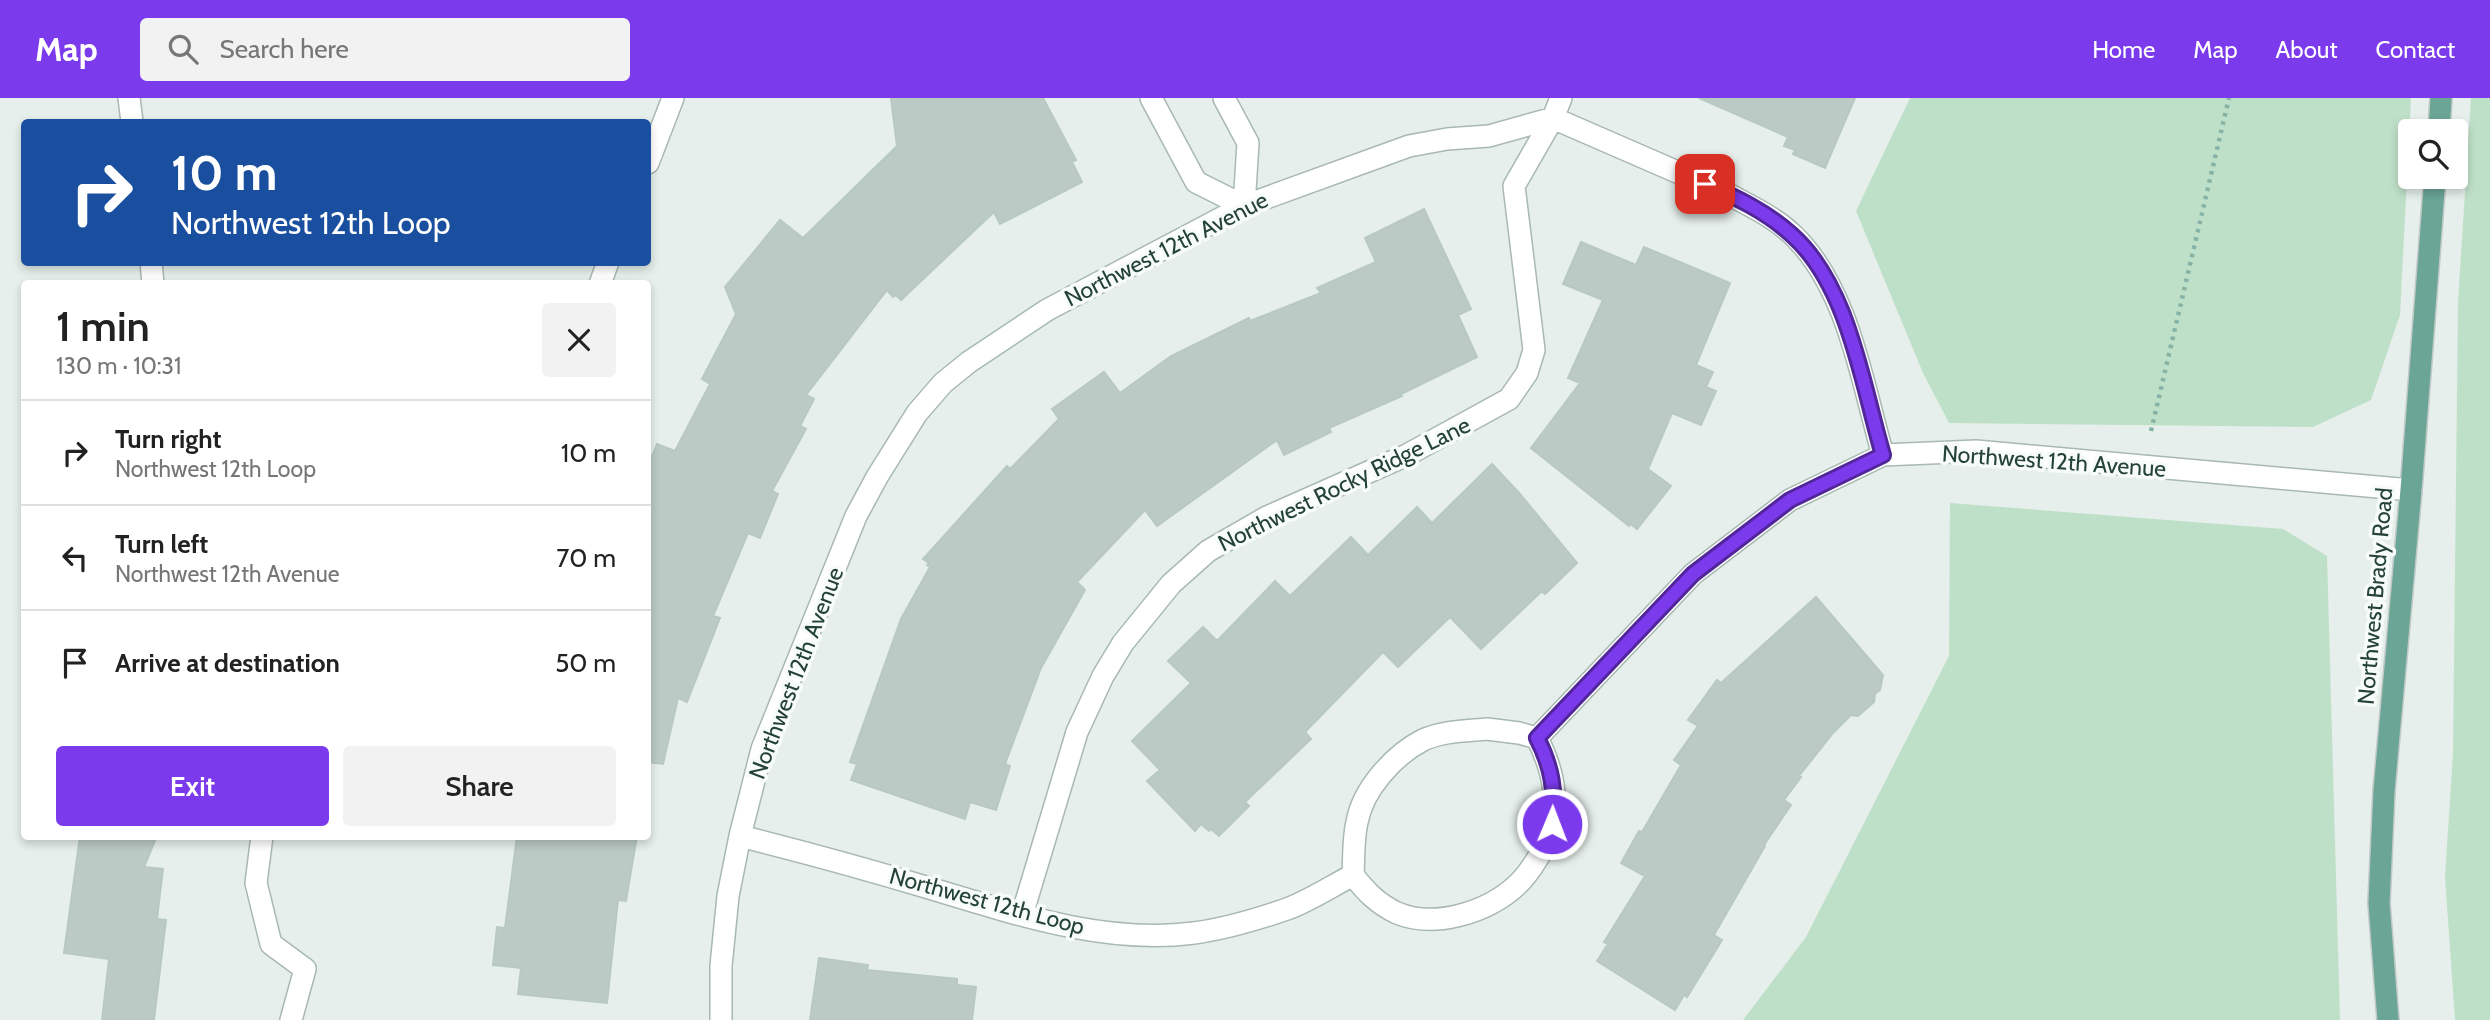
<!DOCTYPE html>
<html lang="en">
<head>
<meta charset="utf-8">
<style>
  :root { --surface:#fff; --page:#f2f2f2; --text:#222; --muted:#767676; --line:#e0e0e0; --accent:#7c3aed }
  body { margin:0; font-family:Cabin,sans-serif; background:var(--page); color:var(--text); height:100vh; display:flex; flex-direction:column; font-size:26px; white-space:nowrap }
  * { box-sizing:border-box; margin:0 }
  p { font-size:23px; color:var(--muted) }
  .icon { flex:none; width:38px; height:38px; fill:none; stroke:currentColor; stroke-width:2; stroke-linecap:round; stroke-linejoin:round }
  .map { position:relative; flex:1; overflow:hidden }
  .side { position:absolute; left:21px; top:182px; width:630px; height:560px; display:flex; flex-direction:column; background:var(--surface); border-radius:7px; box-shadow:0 4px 10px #0003 }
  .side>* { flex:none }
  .guide { position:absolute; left:21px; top:21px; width:630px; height:147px; border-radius:7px; box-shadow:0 4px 10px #0003; background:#1a4fa0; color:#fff; overflow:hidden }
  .controls { position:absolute; left:2398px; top:21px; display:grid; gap:14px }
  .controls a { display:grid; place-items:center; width:70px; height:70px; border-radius:7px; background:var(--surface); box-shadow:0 4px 10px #0003; font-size:35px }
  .pin { position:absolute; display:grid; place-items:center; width:60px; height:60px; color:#fff; margin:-30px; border-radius:14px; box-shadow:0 4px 10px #0006 }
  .me { position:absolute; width:77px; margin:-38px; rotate:1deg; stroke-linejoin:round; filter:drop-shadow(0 0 5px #0008) }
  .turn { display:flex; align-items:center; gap:24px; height:147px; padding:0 35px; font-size:32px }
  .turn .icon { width:91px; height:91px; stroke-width:2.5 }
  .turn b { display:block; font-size:49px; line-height:60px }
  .round { display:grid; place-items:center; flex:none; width:74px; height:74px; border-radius:7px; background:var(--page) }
  .summary { display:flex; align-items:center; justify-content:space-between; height:119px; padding:0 35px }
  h1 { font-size:42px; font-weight:600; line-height:52px }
  .button { display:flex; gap:14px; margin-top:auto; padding:14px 35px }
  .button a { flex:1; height:80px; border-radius:7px; background:var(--accent); color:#fff; font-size:28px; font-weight:600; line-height:80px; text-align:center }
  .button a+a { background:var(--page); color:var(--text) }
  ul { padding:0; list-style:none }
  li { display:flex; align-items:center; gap:21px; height:105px; padding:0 35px; border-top:2px solid var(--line) }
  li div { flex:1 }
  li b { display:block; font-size:26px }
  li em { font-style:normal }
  header { display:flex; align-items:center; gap:42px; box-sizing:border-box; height:98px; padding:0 35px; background:var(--accent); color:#fff }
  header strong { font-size:33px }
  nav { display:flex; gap:38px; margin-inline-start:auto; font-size:24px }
  .search { width:490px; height:63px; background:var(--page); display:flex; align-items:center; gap:18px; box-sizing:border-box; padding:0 24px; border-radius:7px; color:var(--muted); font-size:26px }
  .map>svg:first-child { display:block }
  .green { fill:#bfe0c8 }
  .building { fill:#bbcac4; stroke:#b8c9c2; stroke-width:2 }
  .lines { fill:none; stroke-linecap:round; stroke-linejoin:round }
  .minor-casing { stroke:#a8b8b2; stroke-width:24 }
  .major-casing { stroke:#c2cac8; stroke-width:24 }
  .path { stroke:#86b3a5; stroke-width:4.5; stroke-dasharray:3.5 5; stroke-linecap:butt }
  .minor { stroke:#fff; stroke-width:21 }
  .major { stroke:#6aa596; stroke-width:21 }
  .route-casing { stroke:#51269a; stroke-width:18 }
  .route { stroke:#7c3aed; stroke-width:12 }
  .labels { text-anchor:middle; stroke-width:7; stroke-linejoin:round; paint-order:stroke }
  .street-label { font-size:23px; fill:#24423a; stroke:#f7fbf9 }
</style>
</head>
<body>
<header>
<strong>Map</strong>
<div class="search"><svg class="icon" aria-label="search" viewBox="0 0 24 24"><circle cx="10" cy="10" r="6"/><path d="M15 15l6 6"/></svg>Search here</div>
<nav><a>Home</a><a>Map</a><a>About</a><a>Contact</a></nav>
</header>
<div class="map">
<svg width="2490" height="922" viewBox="0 0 2490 922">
  <rect width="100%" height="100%" fill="#e6efeb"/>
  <path class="green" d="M1910 0H2411L2400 217 2371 302 2313 329 1949 325 1923 275 1856 113Z
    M2471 0H2490V922H2455L2445 779 2453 655 2458 204Z
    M1950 405 2283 431 2327 458 2340 922H1743L1806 839 1949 558Z"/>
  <path class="building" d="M891 0H1043L1076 62 1072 64 1082 84 1000 126 994 114 901 202 896 197 893 199 887 192 806 297 814 301 800 328 806 331 772 393 778 396 760 440 748 435 713 518 720 520 687 604 678 600 663 666 648 664V368L657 346 675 353 710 286 702 281 736 216 725 189 780 122 803 140 897 48Z
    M1699 0H1855L1825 70 1793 56 1795 52 1784 48 1788 39Z
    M1424 111 1471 211 1458 217 1477 259 1401 296 1402 298 1329 330 1331 334 1284 357 1277 342 1157 428 1145 412 1077 484 1085 492 1041 570 1005 666 1010 668 996 712 970 704 965 721 851 682 857 666 850 664 901 521 930 469 927 467 929 465 923 461 1007 368 1010 371 1059 321 1052 311 1104 274 1120 295 1171 258 1249 220 1250 223 1321 195 1317 190 1376 164 1365 140Z
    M1581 144 1636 167 1644 149 1730 185 1696 267 1713 274 1706 289 1716 293 1701 327 1672 315 1648 371 1671 388 1637 431 1631 426 1629 428 1531 350 1580 285 1568 280 1603 202 1563 186Z
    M1492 366 1520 396 1577 465 1545 496 1542 493 1481 551 1450 519 1398 569 1383 554 1305 634 1311 641 1245 704 1249 708 1219 738 1211 731 1209 733 1201 726 1195 733 1147 683 1160 672 1132 643 1191 585 1168 563 1203 529 1217 543 1275 483 1290 498 1351 439 1368 457 1417 409 1432 425Z
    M1816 499 1883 577 1880 592 1875 596 1874 604 1858 618 1851 617 1833 635 1799 678 1801 679 1784 702 1791 707 1764 747 1765 748 1714 837 1722 842 1687 899 1684 897 1675 912 1597 863 1608 846 1604 844 1645 778 1621 765 1639 733 1642 734 1681 667 1674 662 1698 628 1688 622 1717 582 1721 585Z
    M80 738H157L144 769 163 771 157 821 166 822 154 922H102L109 861 64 855Z
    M517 738H637L626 803 618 802 607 905 518 896 521 870 493 867 497 829 505 830Z
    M819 860 868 867 867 872 957 881V887L976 889 972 922H810Z"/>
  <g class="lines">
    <g class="minor-casing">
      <path id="minor" d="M129 0 132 24
        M1151 0 1196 84 1244 108 1248 45 1224 0
        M648 65 673 0
        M151 164 153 186
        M600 186 608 164
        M1487 631 1519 635 1537 640C1551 667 1559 697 1552 728 1547 747 1531 774 1517 787 1488 814 1435 831 1397 815 1378 806 1366 794 1353 777 1354 759 1353 741 1357 724 1363 691 1394 657 1423 642 1442 633 1466 633 1487 631Z
        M1537 640 1693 476 1790 402 1883 357
        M262 738 256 785 271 846 305 871 291 922
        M740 738C800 753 859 769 919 787 1007 813 1101 847 1194 835 1224 831 1258 821 1287 811 1309 803 1332 788 1353 777
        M1022 817 1077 634 1103 578 1123 545 1171 486 1208 453 1267 419 1407 357 1509 301 1527 275 1534 252 1514 88 1553 20 1561 0
        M721 922V868L728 798 740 738 762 651 856 418 877 379 917 315 943 285 969 264 1047 212 1244 108 1409 48 1447 41 1489 38 1553 20 1730 97C1752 109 1776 120 1794 138 1849 192 1862 285 1883 357L1976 353 2411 392"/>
    </g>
    <g class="major-casing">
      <path id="major" d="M2439 33 2441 0
        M2388 922 2379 805 2384 693 2411 392 2435 79"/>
    </g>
    <path class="path" d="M2151 333 2229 0"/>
    <use href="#minor" class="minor"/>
    <use href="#major" class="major"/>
  </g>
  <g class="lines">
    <g class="route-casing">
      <path id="route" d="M1552 726C1556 694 1552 669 1537 640L1693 476 1790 402 1883 357C1862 286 1849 188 1792 137 1767 114 1736 99 1705 86"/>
    </g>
    <use href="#route" class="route"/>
  </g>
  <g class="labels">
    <g class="street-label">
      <text transform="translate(1166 151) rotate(-27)" y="8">Northwest 12th Avenue</text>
      <text transform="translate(2054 363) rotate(4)" y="8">Northwest 12th Avenue</text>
      <text transform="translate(1344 386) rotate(-26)" y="8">Northwest Rocky Ridge Lane</text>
      <text transform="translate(2375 498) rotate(-85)" y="8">Northwest Brady Road</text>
      <text transform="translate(796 575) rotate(-69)" y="8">Northwest 12th Avenue</text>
      <text transform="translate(987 803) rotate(15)" y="8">Northwest 12th Loop</text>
    </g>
  </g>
</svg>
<div class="controls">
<a><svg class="icon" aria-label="search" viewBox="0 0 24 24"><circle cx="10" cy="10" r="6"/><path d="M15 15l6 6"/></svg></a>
</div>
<div class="pin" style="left:1705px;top:86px;background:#d93025"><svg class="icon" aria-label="arrive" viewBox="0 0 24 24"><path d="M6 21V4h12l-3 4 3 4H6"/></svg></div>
<svg class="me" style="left:1552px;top:726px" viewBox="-20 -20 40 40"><circle r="17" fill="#7c3aed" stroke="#fff" stroke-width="3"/><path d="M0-11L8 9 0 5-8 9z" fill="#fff"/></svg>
<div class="guide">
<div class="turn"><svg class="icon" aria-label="right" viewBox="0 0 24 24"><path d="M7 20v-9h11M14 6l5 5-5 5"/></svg><div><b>10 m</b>Northwest 12th Loop</div></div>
</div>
<section class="side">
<div class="summary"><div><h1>1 min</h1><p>130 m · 10:31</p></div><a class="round"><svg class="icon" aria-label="close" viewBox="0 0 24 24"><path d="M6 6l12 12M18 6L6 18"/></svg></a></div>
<ul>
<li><svg class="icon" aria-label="right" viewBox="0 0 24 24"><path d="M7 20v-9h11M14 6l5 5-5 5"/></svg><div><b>Turn right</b><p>Northwest 12th Loop</p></div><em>10 m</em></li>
<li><svg class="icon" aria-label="left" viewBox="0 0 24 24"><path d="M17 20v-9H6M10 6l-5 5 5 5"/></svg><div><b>Turn left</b><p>Northwest 12th Avenue</p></div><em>70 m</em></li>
<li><svg class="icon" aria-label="arrive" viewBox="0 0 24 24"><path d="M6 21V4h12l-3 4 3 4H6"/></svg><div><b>Arrive at destination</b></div><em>50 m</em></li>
</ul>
<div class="button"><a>Exit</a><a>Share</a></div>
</section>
</div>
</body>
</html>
